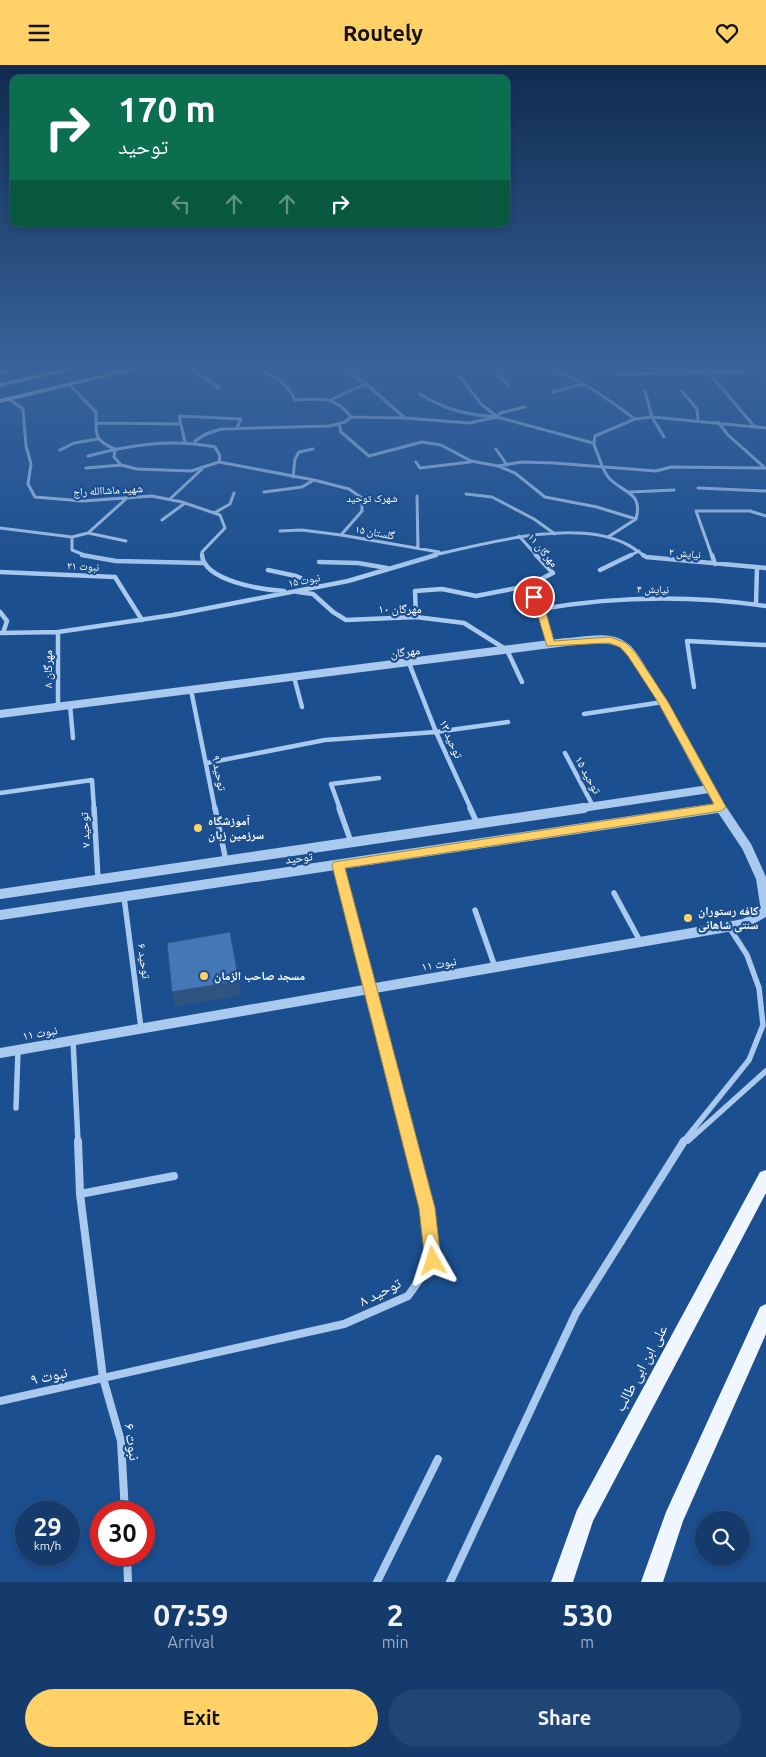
<!DOCTYPE html>
<html lang="en">
<head>
<meta charset="utf-8">
<style>
  :root { --surface:#143b6b; --page:#214673; --text:#f1f3f6; --muted:#9dadc1; --line:#33557e; --accent:#ffd166 }
  body { margin:0; font-family:Ubuntu,"Noto Naskh Arabic",sans-serif; background:var(--page); color:var(--text); height:100vh; display:flex; flex-direction:column; font-size:19px; white-space:nowrap }
  * { box-sizing:border-box; margin:0 }
  p { font-size:16px; color:var(--muted) }
  .icon { flex:none; width:28px; height:28px; fill:none; stroke:currentColor; stroke-width:2; stroke-linecap:round; stroke-linejoin:round }
  .map { position:relative; height:1517px; overflow:hidden }
  .side { display:flex; flex-direction:column; background:var(--surface); flex:1 }
  .side>* { flex:none }
  .guide { position:absolute; left:10px; top:10px; width:500px; height:152px; border-radius:10px; box-shadow:0 2px 8px #0003,0 0 0 1px var(--line); background:#0b6e4f; color:#fff; overflow:hidden }
  .tools { position:absolute; left:695px; top:1446px; display:grid; gap:10px }
  .tools a { display:grid; place-items:center; width:55px; height:55px; border-radius:50%; background:var(--surface); box-shadow:0 2px 8px #0003,0 0 0 1px var(--line); font-size:25px }
  .speed { position:absolute; left:15px; top:1436px; display:flex; gap:10px; font-size:25px; font-weight:700; text-align:center }
  .speed>* { display:grid; place-content:center; width:65px; height:65px; border-radius:50%; background:var(--surface); box-shadow:0 2px 8px #0003,0 0 0 1px var(--line); line-height:1 }
  .speed small { font-size:12px; font-weight:400 }
  .speed .limit { border:8px solid #d22; background:#fff; color:#111 }
  .pin { position:absolute; display:grid; place-items:center; width:42px; height:42px; color:#fff; margin:-21px; border:2px solid #fff; border-radius:50%; box-shadow:0 1px 5px #0007 }
  .me { position:absolute; width:55px; margin:-28px; rotate:354deg; stroke-linejoin:round; filter:drop-shadow(0 0 4px #0008) }
  .turn { display:flex; align-items:center; gap:18px; height:105px; padding:0 25px; font-size:22px }
  .turn .icon { width:65px; height:65px; stroke-width:2.5 }
  .turn b { display:block; font-size:35px; line-height:42px }
  .lanes { display:flex; align-items:center; height:48px; padding:0 25px; background:#0003; justify-content:center; gap:25px; direction:ltr }
  .lanes .off { opacity:.35 }
  .eta { display:flex; justify-content:space-evenly; align-items:center; height:85px; text-align:center }
  .eta b { font-size:30px; font-weight:700; line-height:35px }
  .action { display:flex; gap:10px; margin-top:auto; padding:10px 25px }
  .action a { flex:1; height:58px; border-radius:30px; background:var(--accent); color:#111; font-size:20px; font-weight:700; line-height:58px; text-align:center }
  .action a+a { background:var(--page); color:var(--text) }
  header { display:flex; justify-content:space-between; align-items:center; height:65px; padding:0 25px; background:var(--accent); color:#111; font-size:22px; font-weight:700 }
  .map>svg:first-child { display:block }
  .lines { fill:none; stroke-linecap:round; stroke-linejoin:round }
  .minor-far3 { stroke:#a9c9ee; stroke-width:3 }
  .minor-far2 { stroke:#a9c9ee; stroke-width:4.5 }
  .minor-far1 { stroke:#a9c9ee; stroke-width:5.5 }
  .minor { stroke:#a9c9ee; stroke-width:8 }
  .tertiary-far1 { stroke:#a9c9ee; stroke-width:8 }
  .tertiary { stroke:#a9c9ee; stroke-width:10 }
  .primary { fill:#f0f6ff; fill-rule:evenodd }
  .shaded-wall { fill:#305480 }
  .building { fill:#4478b7; stroke:#305480 }
  .route { fill:#ffd166; stroke:#a68842 }
  .poi-dot { fill:#ffd166; stroke:#1b4f8f; stroke-width:2 }
  .labels { text-anchor:middle; stroke-width:4.5; stroke-linejoin:round; paint-order:stroke }
  .far-street-label { font-size:11px; fill:#fff; stroke:#1b4f8f }
  .far-neighbourhood-label { font-size:11px; fill:#fff; stroke:#1b4f8f }
  .street-label { font-size:12px; fill:#fff; stroke:#1b4f8f }
  .poi-label { font-size:12px; font-weight:bold; fill:#fff; stroke:#1b4f8f; text-anchor:start }
  .near-street-label { font-size:15px; fill:#fff; stroke:#1b4f8f }
</style>
</head>
<body>
<header><svg class="icon" aria-label="menu" viewBox="0 0 24 24"><path d="M4 6h16M4 12h16M4 18h16"/></svg>Routely<svg class="icon" aria-label="heart" viewBox="0 0 24 24"><path d="M12 20l-8-8c-3-5 5-10 8-4 3-6 11-1 8 4z"/></svg></header>
<div class="map">
<svg width="766" height="1517" viewBox="0 0 766 1517">
  <rect width="100%" height="100%" fill="#1b4f8f"/>
  <g class="lines">
    <path class="minor-far3" d="M185 299 219 323
      M245 299C266 308 285 312 295 335 319 334 335 330 351 352L405 353
      M317 299 348 307 366 319 405 353 469 358 497 352 593 378
      M352 299 348 307 374 306
      M489 299 509 321
      M682 299 689 309
      M493 304C556 292 587 320 635 354
      M0 308 39 299
      M709 308 754 361
      M617 309 766 306
      M459 310 481 339 495 350
      M70 320 96 347C96 369 93 375 115 384L114 392 121 400 137 404 191 406 219 397 314 415 349 424 362 433V446L341 470 439 487
      M645 326 652 352 664 372
      M682 326 697 344 698 355
      M552 327 584 319
      M420 329C445 345 468 350 497 352L500 348 525 342
      M9 334 23 344 26 381 31 399 28 419 35 432 83 436 152 431 182 437 220 450 225 463 202 487V491
      M332 334 366 319
      M96 358 181 359
      M339 359 341 367 369 391 422 377 441 380 471 396 498 401 515 408 545 432 597 442 636 454
      M195 376 206 369 221 364 329 361 345 357 351 352
      M185 377 179 351 241 354 237 363
      M496 384 507 400
      M60 385 74 378 98 374
      M88 391C130 380 172 373 215 382L220 391 219 397
      M416 397 420 403 470 397
      M498 401 522 397 554 398 656 406 671 402 765 403 728 370 718 357
      M86 403 121 400
      M293 412 295 394 299 387 313 384
      M698 423 766 426
      M264 427 302 422 314 415
      M630 427 674 425
      M466 429 492 432 534 454 555 469
      M417 431 418 483
      M170 434 202 404
      M214 448 230 439 234 428
      M162 455 185 438
      M0 463 72 472V485L87 491
      M280 466 302 465 341 470
      M88 468 126 476
      M519 471 537 491
      M72 472 88 468 127 433
      M608 472 636 454C643 428 626 429 611 415 604 409 601 398 598 390 595 383 593 379 595 371L635 354 652 352 766 363
      M430 491C483 479 571 454 622 477 630 480 637 486 645 491
      M629 491 639 486
      M712 491 696 446H750L766 451"/>
    <path class="minor-far2" d="M82 490 116 496 203 498
      M202 490C204 516 263 525 284 526
      M536 490 553 508 527 521 541 544 550 579
      M643 490 646 492 766 503
      M712 490 715 499
      M319 497 358 498 387 503
      M268 505 296 511 318 521
      M600 505 631 490
      M0 507 115 512 142 555
      M298 527 313 529 333 547 346 555 416 552 464 558 507 585 522 617
      M756 539 757 503
      M541 544C616 531 690 530 766 541
      M0 547 7 556 3 568
      M416 552 415 526 442 524 476 531 527 521
      M58 567V642
      M0 568 58 567 173 550 348 516 436 490
      M409 598 436 667 471 744
      M294 612 302 642
      M694 622 687 576 766 580
      M191 625 215 744
      M70 640 73 673
      M584 649 663 637
      M565 688 593 741
      M207 698 325 675 436 667 508 657
      M0 728 92 715 94 744
      M340 744 331 719 379 713"/>
    <path class="minor-far1" d="M94 743 98 814
      M215 743 226 796
      M339 743 351 777
      M470 743 477 758
      M338 800 410 1077
      M614 828 640 876
      M124 832 141 963
      M475 845 495 902
      M73 975 78 1077
      M16 1043 18 985
      M688 1076 766 1006
      M683 1077 749 995 763 960 759 923 747 890 729 862"/>
    <path class="minor" d="M78 1076 80 1129 103 1313 121 1376 125 1448
      M80 1129 174 1111
      M0 1336 344 1259 408 1231 433 1196 427 1143 410 1076
      M127 1490 128 1517
      M377 1517 438 1394
      M450 1517 576 1248 684 1076"/>
    <path class="tertiary-far1" d="M0 649 566 577C583 576 608 570 623 580 633 586 639 600 646 610 674 653 694 701 722 744
      M575 744 709 724
      M709 744 721 742"/>
    <path class="tertiary" d="M0 829 584 743
      M0 850 717 743
      M0 988 744 859 766 846 761 813 747 782 721 743"/>
    <path class="primary" d="M84 299H97L0 322V318Z
      M107 299H116L122 301 121 305 148 299H160L0 338V334L109 308 114 303Z
      M766 1105V1128L593 1456 573 1517H551L577 1445 760 1107Z
      M766 1239V1269L683 1456 663 1517H641L666 1447 760 1242Z"/>
  </g>
  <path class="shaded-wall" d="M239 916 241 930 175 942 172 927Z"/>
  <path class="building" d="M230 867 239 916 172 927 167 878Z"/>
  <linearGradient id="sky" x2="0" y2="1"><stop stop-color="#0f2b4f"/><stop offset="0.59" stop-color="#39639b"/><stop offset="1" stop-color="#39639b" stop-opacity="0"/></linearGradient>
  <rect width="766" height="511" fill="url(#sky)"/>
  <path class="route" d="M531 530H537L545 544 554 576 610 572 626 578 635 587 668 637 726 742 721 746 345 803 435 1143 441 1196 438 1201 433 1203 427 1201 425 1196 419 1143 332 800 334 797 714 739 658 637 628 591 620 582 609 578 547 581 536 544 529 532Z"/>
  <g class="poi-dot">
    <circle cx="198" cy="763" r="5"/>
    <circle cx="688" cy="853" r="5"/>
    <circle cx="204" cy="911" r="5"/>
  </g>
  <g class="labels">
    <g class="far-street-label">
      <text transform="translate(108 425) rotate(-3)" y="4">شهید ماشاالله راج</text>
      <text transform="translate(375 467) rotate(10)" y="4">گلستان ۱۵</text>
      <text transform="translate(543 485) rotate(50)" y="4">مهرگان ۱۱</text>
      <text transform="translate(685 488) rotate(6)" y="4">نیایش ۲</text>
      <text transform="translate(83 501) rotate(3)" y="4">نبوت ۲۱</text>
      <text transform="translate(304 515) rotate(-11)" y="4">نبوت ۱۵</text>
      <text transform="translate(653 524) rotate(1)" y="4">نیایش ۴</text>
    </g>
    <g class="far-neighbourhood-label">
      <text x="372" y="437">شهرک توحید</text>
    </g>
    <g class="street-label">
      <text x="400" y="548">مهرگان ۱۰</text>
      <text transform="translate(405 587) rotate(-7)" y="4">مهرگان</text>
      <text transform="translate(48 604) rotate(-90)" y="4">مهرگان ۸</text>
      <text transform="translate(451 674) rotate(66)" y="4">توحید ۱۳</text>
      <text transform="translate(219 708) rotate(79)" y="4">توحید ۹</text>
      <text transform="translate(588 710) rotate(61)" y="4">توحید ۱۵</text>
      <text transform="translate(85 765) rotate(-93)" y="4">توحید ۷</text>
      <text transform="translate(299 793) rotate(-8)" y="4">توحید</text>
      <text transform="translate(144 896) rotate(82)" y="4">توحید ۶</text>
      <text transform="translate(439 899) rotate(-10)" y="4">نبوت ۱۱</text>
      <text transform="translate(40 968) rotate(-10)" y="4">نبوت ۱۱</text>
    </g>
    <g class="poi-label">
      <text x="208" y="760">آموزشگاه<tspan x="208" dy="14">سرزمین زبان</tspan></text>
      <text x="698" y="850">کافه رستوران<tspan x="698" dy="14">سنتی شاهانی</tspan></text>
      <text x="214" y="915">مسجد صاحب الزمان</text>
    </g>
    <g class="near-street-label">
      <text transform="translate(380 1227) rotate(-27)" y="5">توحید ۸</text>
      <text transform="translate(641 1303) rotate(-62)" y="5">علی ابن ابی طالب</text>
      <text transform="translate(49 1311) rotate(-12)" y="5">نبوت ۹</text>
      <text transform="translate(132 1377) rotate(81)" y="5">نبوت ۶</text>
    </g>
  </g>
</svg>
<div class="tools">
<a><svg class="icon" aria-label="search" viewBox="0 0 24 24"><circle cx="10" cy="10" r="6"/><path d="M15 15l6 6"/></svg></a>
</div>
<div class="speed"><div>29<small>km/h</small></div><div class="limit">30</div></div>
<div class="pin" style="left:534px;top:532px;background:#d93025"><svg class="icon" aria-label="arrive" viewBox="0 0 24 24"><path d="M6 21V4h12l-3 4 3 4H6"/></svg></div>
<svg class="me" style="left:433px;top:1196px" viewBox="-20 -20 40 40"><path d="M0-17L14 15 0 8-14 15z" fill="#ffd166" stroke="#fff" stroke-width="4"/></svg>
<div class="guide">
<div class="turn"><svg class="icon" aria-label="right" viewBox="0 0 24 24"><path d="M7 20v-9h11M14 6l5 5-5 5"/></svg><div><b>170 m</b>توحید</div></div>
<div class="lanes"><svg class="icon off" aria-label="left" viewBox="0 0 24 24"><path d="M17 20v-9H6M10 6l-5 5 5 5"/></svg><svg class="icon off" aria-label="ahead" viewBox="0 0 24 24"><path d="M12 20V5M6 11l6-6 6 6"/></svg><svg class="icon off" aria-label="ahead" viewBox="0 0 24 24"><path d="M12 20V5M6 11l6-6 6 6"/></svg><svg class="icon" aria-label="right" viewBox="0 0 24 24"><path d="M7 20v-9h11M14 6l5 5-5 5"/></svg></div>
</div>
</div>
<section class="side">
<div class="eta">
<div><b>07:59</b><p>Arrival</p></div>
<div><b>2</b><p>min</p></div>
<div><b>530</b><p>m</p></div>
</div>
<div class="action"><a>Exit</a><a>Share</a></div>
</section>
</body>
</html>
